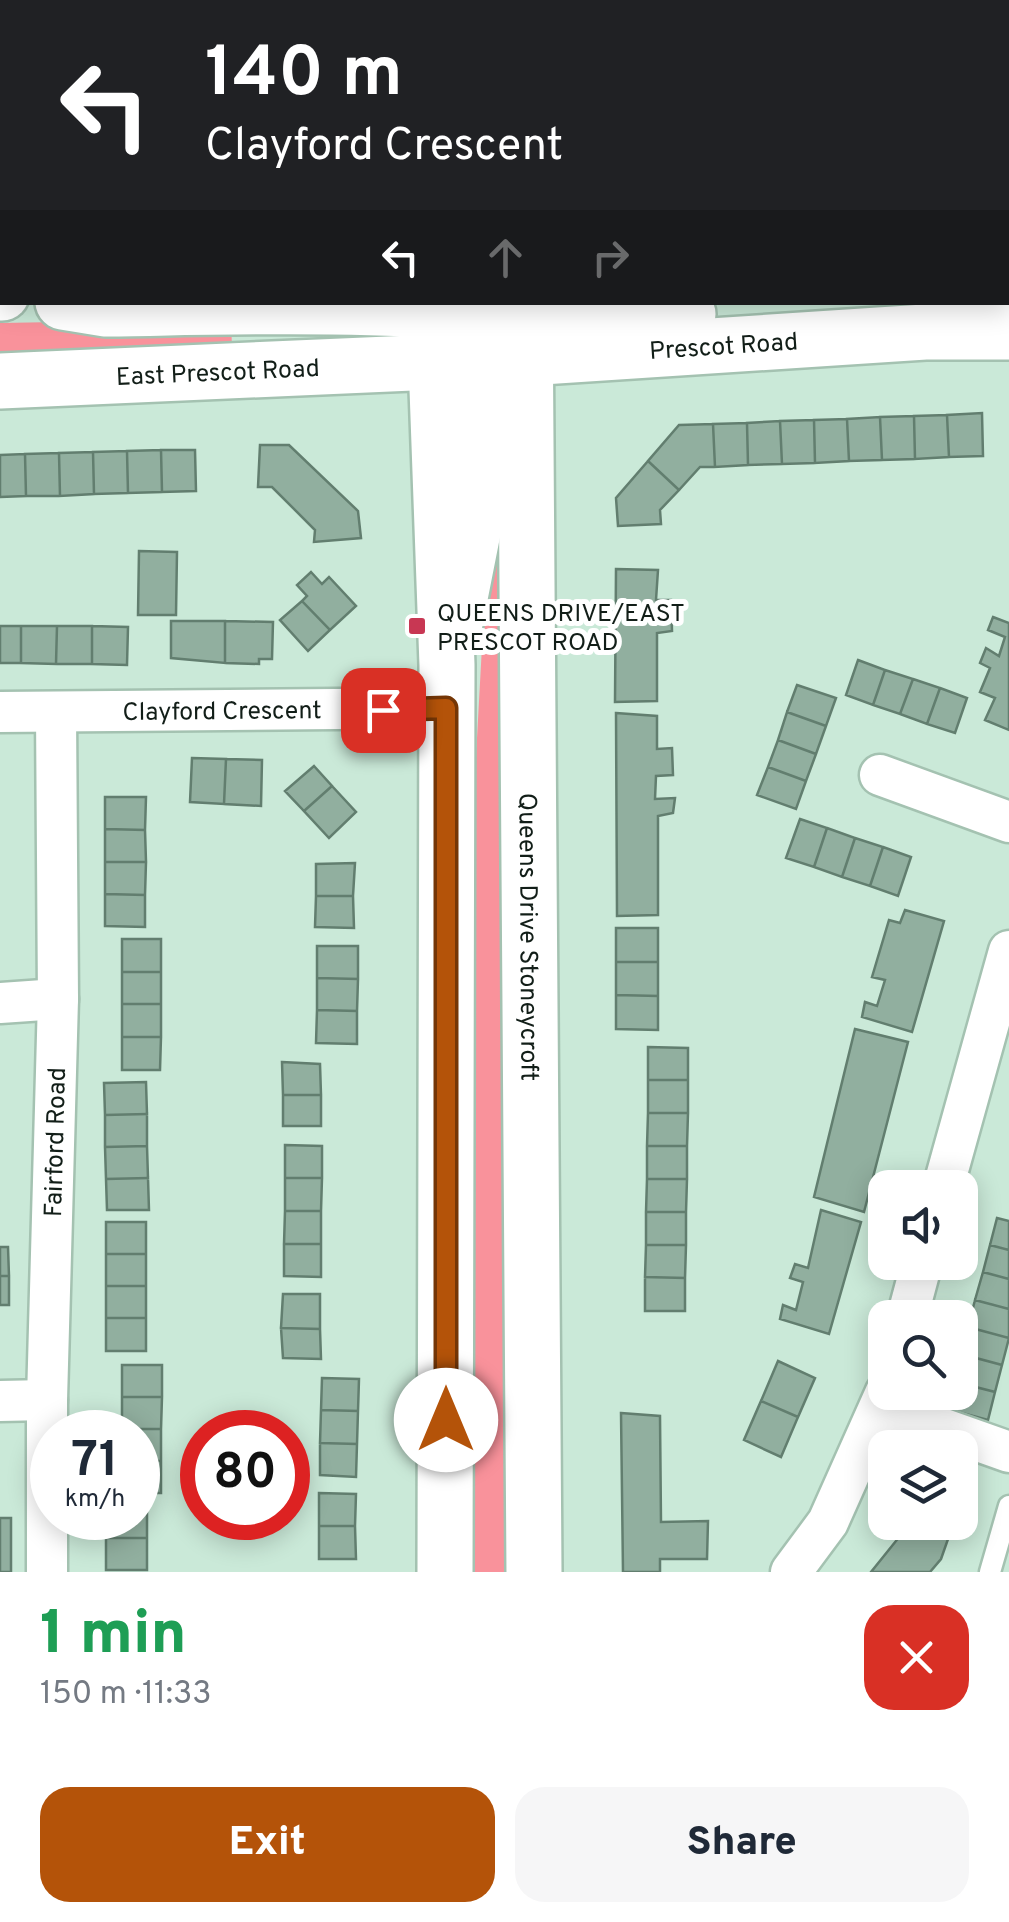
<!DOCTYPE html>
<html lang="en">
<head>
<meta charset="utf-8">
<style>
  :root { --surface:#fff; --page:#f6f6f7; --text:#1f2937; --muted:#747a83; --accent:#b45309 }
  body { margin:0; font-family:Overpass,sans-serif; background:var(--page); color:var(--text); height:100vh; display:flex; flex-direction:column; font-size:38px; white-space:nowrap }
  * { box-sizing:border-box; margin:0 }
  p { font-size:32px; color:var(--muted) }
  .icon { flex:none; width:55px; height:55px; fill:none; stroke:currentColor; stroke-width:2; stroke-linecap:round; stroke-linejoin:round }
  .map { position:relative; height:1572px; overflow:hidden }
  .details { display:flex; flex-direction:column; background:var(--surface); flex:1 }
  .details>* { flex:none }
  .hud { position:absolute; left:0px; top:0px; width:1010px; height:305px; box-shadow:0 5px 25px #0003; background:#202124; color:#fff; overflow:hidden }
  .buttons { position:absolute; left:868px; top:1170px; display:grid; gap:20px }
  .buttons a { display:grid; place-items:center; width:110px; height:110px; border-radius:20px; background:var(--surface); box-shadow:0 5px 25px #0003; font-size:50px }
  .speed { position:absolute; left:30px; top:1410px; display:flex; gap:20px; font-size:50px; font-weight:700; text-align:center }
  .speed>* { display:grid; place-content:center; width:130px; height:130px; border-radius:50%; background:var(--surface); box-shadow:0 5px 25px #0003; line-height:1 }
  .speed small { font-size:25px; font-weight:400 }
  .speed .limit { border:15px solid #d22; background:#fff; color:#111 }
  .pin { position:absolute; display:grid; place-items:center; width:85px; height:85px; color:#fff; margin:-42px; border-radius:20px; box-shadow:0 5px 15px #0006 }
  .me { position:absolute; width:110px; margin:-55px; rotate:0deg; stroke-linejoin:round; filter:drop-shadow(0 0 8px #0008) }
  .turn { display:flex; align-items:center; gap:35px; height:210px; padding:0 40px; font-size:45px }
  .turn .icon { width:130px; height:130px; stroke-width:2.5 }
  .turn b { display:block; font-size:70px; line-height:85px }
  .lanes { display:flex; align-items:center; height:95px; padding:0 40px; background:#0003; justify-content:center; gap:50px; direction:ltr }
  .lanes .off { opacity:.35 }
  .round { display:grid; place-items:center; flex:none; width:105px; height:105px; border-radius:30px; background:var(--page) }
  .overview { display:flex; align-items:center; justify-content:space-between; height:170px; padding:0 40px }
  h1 { font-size:60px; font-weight:800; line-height:75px; color:#1e9e55 }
  .cta { display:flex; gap:20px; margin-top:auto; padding:20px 40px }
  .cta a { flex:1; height:115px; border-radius:30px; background:var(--accent); color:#fff; font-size:40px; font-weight:800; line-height:115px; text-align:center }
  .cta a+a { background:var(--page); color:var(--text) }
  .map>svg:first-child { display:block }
  .green { fill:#f9929b }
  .building { fill:#91af9f; stroke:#627e6f; stroke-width:2.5 }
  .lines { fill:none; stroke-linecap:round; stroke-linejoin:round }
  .lane-casing { stroke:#a4c2b1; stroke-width:25 }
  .street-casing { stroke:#a4c2b1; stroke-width:45 }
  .primary-casing { stroke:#a4c2b1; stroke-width:60 }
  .highway-casing { stroke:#a4c2b1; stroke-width:60 }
  .lane { stroke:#fff; stroke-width:20 }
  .street { stroke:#fff; stroke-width:40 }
  .primary { stroke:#fff; stroke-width:55 }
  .highway { stroke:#fff; stroke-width:55 }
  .route-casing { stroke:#753606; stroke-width:25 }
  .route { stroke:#b45309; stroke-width:18 }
  .poi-dot { fill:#c83753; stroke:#fff; stroke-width:4 }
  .labels { text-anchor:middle; stroke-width:10; stroke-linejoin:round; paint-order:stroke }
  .street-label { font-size:25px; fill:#121e18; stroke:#fff }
  .poi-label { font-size:25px; fill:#121e18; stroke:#fff; text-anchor:start }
</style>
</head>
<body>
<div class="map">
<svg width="1009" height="1572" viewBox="0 0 1009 1572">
  <rect width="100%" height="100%" fill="#cae9d8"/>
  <path class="green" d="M231 319 232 348 0 358V323Z
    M488 536 503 542 505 1572H462L472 830Z"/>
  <path class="building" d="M982 413 983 456 949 457 947 415Z
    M947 415 949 457 915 459 914 416Z
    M914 416 915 459 882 460 880 417Z
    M880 417 882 460 849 461 847 419Z
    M847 419 849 461 815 463 814 420Z
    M814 420 815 463 782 464 780 421Z
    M780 421 782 464 748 465 747 423Z
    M747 423 748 465 715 467 713 424Z
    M713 424 715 467H700L679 490 648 461 679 425Z
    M260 445H289L358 511 361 538 314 542 315 530 272 487H258Z
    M161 450H195L196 491 162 492Z
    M161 450 162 492 128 493 127 451Z
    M127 451 128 493 94 494 93 452Z
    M93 452 94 494 60 496 59 453Z
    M59 453 60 496H26L25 454Z
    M25 454 26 496 0 497V455Z
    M648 461 679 490 660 510 661 524 618 526 616 498Z
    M139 551 177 552 176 615H138Z
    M616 569 658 570 656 600H671L672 631 657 633V701L615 702Z
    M311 572 322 584 329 577 356 606 330 630 302 601 307 596 297 585Z
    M302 601 330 630 308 651 280 620Z
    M993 617 1009 623V730L985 720 995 698 980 692 990 668 980 663 986 648 999 656 1005 637 988 630Z
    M171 621H225V663L171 658Z
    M225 621 273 622 272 659H259V664L225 663Z
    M0 626H21V663H0Z
    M21 626H57L56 664 21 663Z
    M57 626H92V664H56Z
    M92 626 128 627 127 665 92 664Z
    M858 660 885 670 873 705 846 695Z
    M885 670 913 679 900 714 873 705Z
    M913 679 940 688 927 724 900 714Z
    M797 685 836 698 826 726 787 712Z
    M940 688 967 698 955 733 927 724Z
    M787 712 826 726 816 754 778 740Z
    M616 713 657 716V749L672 748 673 775 656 776 655 799 675 798 673 813 658 816V915L617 916Z
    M778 740 816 754 806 781 768 767Z
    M192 758 226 759 224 804 190 802Z
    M226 759 262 760 261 806 224 804Z
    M314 766 332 786 304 811 285 791Z
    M768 767 806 781 796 809 757 795Z
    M332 786 356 812 329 838 304 811Z
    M105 797H146L145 830 105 829Z
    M800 819 827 828 814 867 786 858Z
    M827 828 855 838 842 877 814 867Z
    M105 829 145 830 146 862H105Z
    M855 838 883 847 870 886 842 877Z
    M883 847 911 857 898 896 870 886Z
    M105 862H146L145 895 105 894Z
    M355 863 353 896H316V864Z
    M105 894 145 895V927L105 926Z
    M316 896H353L354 928 315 927Z
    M905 910 944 921 912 1032 862 1017 865 1002 877 1006 885 980 872 977 889 920 900 923Z
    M616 928H658V962H616Z
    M122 939H161V972H122Z
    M317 946H358V979L317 978Z
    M616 962H658V996L616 995Z
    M122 972H161V1004H122Z
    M317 978 358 979 357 1011 317 1010Z
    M616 995 658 996V1030L616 1029Z
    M122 1004H161V1037H122Z
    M317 1010 357 1011V1044L316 1043Z
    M855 1029 908 1042 864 1212 814 1197Z
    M122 1037H161L160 1070H122Z
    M648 1047 688 1048V1080H648Z
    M282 1062 320 1064 321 1095H283Z
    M648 1080H688V1113H648Z
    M146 1082 147 1114 105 1115 104 1083Z
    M283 1095H321V1126H283Z
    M648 1113H688L687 1146H647Z
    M147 1114V1146L105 1147V1115Z
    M285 1145 322 1146V1178H285Z
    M147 1146 148 1178 106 1179 105 1147Z
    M647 1146H687V1179H647Z
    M148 1178 149 1210H107L106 1179Z
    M285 1178H322L321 1211H285Z
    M647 1179H687L686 1212H646Z
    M821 1210 861 1222 829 1334 780 1319 783 1305 796 1310 803 1282 790 1278 795 1264 808 1268Z
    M285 1211H321V1244H284Z
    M646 1212H686V1245H646Z
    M997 1218 1009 1221V1250L990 1245Z
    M106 1222H146V1254H106Z
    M284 1244H321V1277L284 1276Z
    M646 1245H686L685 1278 645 1277Z
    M990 1245 1009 1250V1279L983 1272Z
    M0 1247H8L9 1276H0Z
    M106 1254H146V1286H106Z
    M983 1272 1009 1279V1309L975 1300Z
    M0 1276H9V1305H0Z
    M645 1277 685 1278V1311H645Z
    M106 1286H146V1318H106Z
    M283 1294H320V1329L281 1328Z
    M975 1300 1009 1309V1338L968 1327Z
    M106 1318H146V1351H106Z
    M968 1327 1009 1338 1002 1365 961 1354Z
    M281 1328 320 1329 321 1359 283 1358Z
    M961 1354 1002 1365 995 1392 960 1383Z
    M778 1361 815 1378 798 1417 761 1401Z
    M122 1365H162V1397H122Z
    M322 1378 359 1379 358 1411 321 1410Z
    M960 1383 995 1392 988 1420 947 1409 951 1392H960Z
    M122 1397H162L161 1429H122Z
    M761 1401 798 1417 781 1457 744 1440Z
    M321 1410 358 1411 357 1444 320 1443Z
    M621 1413 660 1416 661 1522 708 1521 707 1559H660V1572H623Z
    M122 1429H161V1461H138V1432Z
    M320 1443 357 1444 356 1477 320 1475Z
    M138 1461H161V1493H138Z
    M319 1493 356 1494 355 1526H319Z
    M138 1506H147V1538H106V1518H138Z
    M0 1518H11V1572H0Z
    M904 1522H954L941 1559 930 1572H871L900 1536Z
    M319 1526H355L356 1559H319Z
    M106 1538H147V1570H106Z"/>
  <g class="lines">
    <g class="lane-casing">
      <path id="lane" d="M0 121H2
        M1008 275H1009
        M990 1572 1009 1506"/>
    </g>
    <g class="street-casing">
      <g id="street">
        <path d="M110 0 112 2"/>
        <path d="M649 2 703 0"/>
        <path id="s1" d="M0 712 446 708"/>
        <path d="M880 775 1009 822"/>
        <path d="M0 1003 58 999"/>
        <path d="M943 1188 1009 951"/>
        <path d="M907 1318 922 1262"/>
        <path d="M0 1401 47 1400"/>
        <path d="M882 1407 1009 1452"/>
        <path id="s2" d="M47 1572V1400L58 999 56 712"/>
        <path d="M791 1572 828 1522 886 1392"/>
      </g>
    </g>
    <g class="primary-casing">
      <g id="primary">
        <path d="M1008 240H1009"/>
        <path d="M500 302 561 314H688"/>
        <path id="s3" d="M526 358 925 332H1009"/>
        <path d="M455 623 473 532 477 413 489 316"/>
      </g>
    </g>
    <g class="highway-casing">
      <g id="highway">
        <path d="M440 2V0"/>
        <path d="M526 2V0"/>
        <path d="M0 293H2"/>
        <path d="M63 302 106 309C173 309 464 297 505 326 517 334 521 346 526 358"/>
        <path d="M440 302 436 361 447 665 445 1572"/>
        <path id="s4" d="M525 302 534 1572"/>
        <path id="s5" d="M0 381 526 358"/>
      </g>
    </g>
    <use href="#lane" class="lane"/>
    <use href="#street" class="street"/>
    <use href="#primary" class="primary"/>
    <use href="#highway" class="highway"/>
  </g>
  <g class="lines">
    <g class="route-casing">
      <path id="route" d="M383 710 446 708V1420"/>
    </g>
    <use href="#route" class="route"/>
  </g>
  <rect class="poi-dot" x="407" y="616" width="20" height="20" rx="5"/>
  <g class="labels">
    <g class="street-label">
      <text dy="9" stroke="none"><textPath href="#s3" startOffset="198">Prescot Road</textPath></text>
      <text dy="9" stroke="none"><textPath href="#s5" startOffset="218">East Prescot Road</textPath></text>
      <text dy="9" stroke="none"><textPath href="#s1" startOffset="222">Clayford Crescent</textPath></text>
      <text dy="9" stroke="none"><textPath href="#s4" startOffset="635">Queens Drive Stoneycroft</textPath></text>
      <text dy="9" stroke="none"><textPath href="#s2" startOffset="430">Fairford Road</textPath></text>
    </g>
    <g class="poi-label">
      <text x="437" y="621">QUEENS DRIVE/EAST<tspan x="437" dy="29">PRESCOT ROAD</tspan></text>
    </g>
  </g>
</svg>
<div class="buttons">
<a><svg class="icon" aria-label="sound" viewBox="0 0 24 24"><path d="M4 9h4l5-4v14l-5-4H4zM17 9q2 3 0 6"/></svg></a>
<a><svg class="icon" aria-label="search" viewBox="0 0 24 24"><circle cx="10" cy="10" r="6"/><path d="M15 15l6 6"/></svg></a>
<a><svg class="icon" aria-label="layers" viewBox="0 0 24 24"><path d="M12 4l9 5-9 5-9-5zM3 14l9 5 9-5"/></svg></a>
</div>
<div class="speed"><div>71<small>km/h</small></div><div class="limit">80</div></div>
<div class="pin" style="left:383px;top:710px;background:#d93025"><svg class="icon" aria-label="arrive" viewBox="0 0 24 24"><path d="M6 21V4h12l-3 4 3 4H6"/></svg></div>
<svg class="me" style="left:446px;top:1420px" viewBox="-20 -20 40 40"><circle r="19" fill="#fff"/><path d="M0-13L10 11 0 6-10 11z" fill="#b45309"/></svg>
<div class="hud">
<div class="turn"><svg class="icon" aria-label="left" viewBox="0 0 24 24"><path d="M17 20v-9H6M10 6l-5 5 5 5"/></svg><div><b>140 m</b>Clayford Crescent</div></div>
<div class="lanes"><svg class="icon" aria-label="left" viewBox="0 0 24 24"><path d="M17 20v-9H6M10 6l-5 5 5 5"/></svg><svg class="icon off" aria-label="ahead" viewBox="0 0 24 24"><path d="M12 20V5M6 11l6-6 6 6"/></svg><svg class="icon off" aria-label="right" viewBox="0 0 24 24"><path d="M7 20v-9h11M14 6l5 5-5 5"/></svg></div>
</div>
</div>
<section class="details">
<div class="overview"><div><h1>1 min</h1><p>150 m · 11:33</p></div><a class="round" style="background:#d93025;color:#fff"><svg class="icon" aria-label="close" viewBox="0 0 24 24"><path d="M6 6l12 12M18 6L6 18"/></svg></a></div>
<div class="cta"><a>Exit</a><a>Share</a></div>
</section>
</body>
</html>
